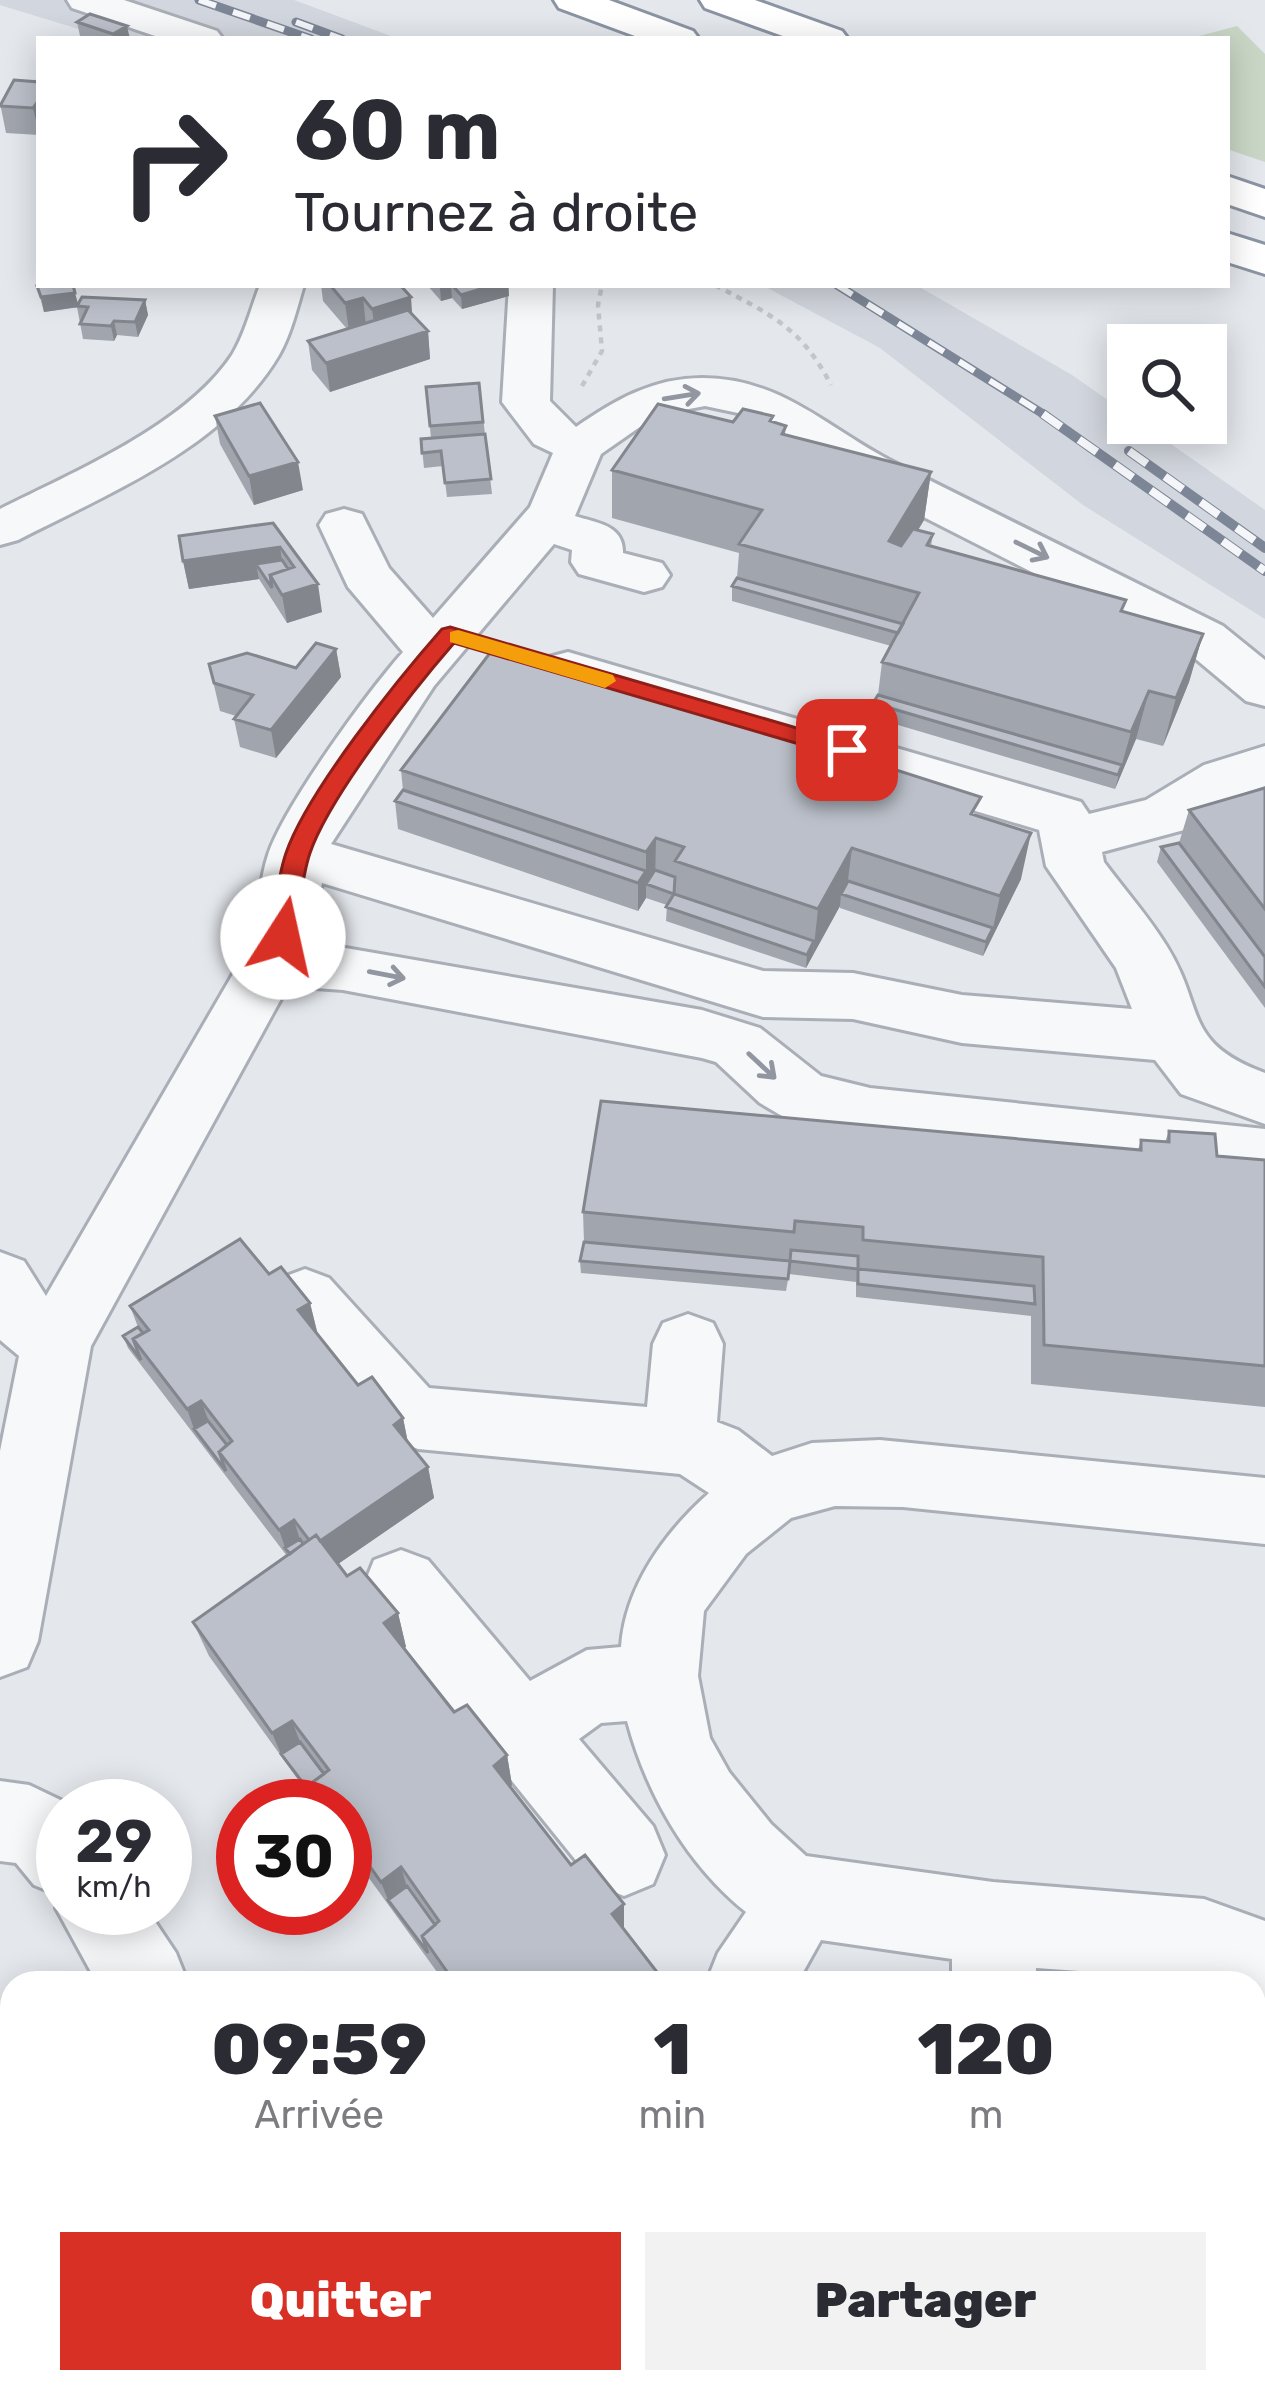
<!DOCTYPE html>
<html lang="fr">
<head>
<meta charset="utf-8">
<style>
  :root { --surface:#fff; --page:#f2f2f3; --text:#2b2b33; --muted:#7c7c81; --accent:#d93025 }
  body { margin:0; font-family:Rubik,sans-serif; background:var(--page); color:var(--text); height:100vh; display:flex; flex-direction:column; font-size:45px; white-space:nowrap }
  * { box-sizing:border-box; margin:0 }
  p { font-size:39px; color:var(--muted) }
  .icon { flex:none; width:66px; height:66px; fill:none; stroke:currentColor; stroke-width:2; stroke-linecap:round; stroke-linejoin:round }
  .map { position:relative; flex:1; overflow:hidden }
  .panel { position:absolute; left:0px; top:1971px; width:1266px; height:423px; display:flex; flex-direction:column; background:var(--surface); border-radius:36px 36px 0 0; box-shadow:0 6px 30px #0003 }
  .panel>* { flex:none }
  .hud { position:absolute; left:36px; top:36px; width:1194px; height:252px; border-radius:0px; box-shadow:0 6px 30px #0003; background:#fff; color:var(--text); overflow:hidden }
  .fabs { position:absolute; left:1107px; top:324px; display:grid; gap:24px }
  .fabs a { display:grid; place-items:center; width:120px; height:120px; border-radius:0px; background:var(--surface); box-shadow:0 6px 30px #0003; font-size:60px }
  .speed { position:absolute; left:36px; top:1779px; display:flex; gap:24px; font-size:60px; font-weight:700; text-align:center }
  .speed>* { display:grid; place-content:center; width:156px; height:156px; border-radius:50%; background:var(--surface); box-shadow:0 6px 30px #0003; line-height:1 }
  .speed small { font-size:30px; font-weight:400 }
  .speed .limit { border:18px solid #d22; background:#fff; color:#111 }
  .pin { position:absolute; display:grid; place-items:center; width:102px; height:102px; color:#fff; margin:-51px; border-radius:24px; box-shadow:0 6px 18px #0006 }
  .me { position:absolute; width:132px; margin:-66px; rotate:10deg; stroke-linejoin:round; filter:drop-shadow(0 0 9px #0008) }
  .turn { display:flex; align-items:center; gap:42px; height:252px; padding:0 60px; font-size:54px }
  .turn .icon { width:156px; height:156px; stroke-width:2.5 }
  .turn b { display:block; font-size:84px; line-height:102px }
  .eta { display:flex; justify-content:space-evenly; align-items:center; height:204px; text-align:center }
  .eta b { font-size:72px; font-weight:800; line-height:84px }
  .action { display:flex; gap:24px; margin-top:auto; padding:24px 60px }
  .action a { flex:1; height:138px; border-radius:0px; background:var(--accent); color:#fff; font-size:48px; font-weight:800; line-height:138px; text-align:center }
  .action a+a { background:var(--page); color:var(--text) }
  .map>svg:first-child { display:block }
  .built { fill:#d2d6de }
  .green { fill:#c9d6c5 }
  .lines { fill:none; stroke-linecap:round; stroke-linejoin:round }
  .minor-casing { stroke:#a9aeb7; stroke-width:6 }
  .highway-casing { stroke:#8b94a3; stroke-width:6 }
  .path { stroke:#c2c5cb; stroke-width:4.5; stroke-dasharray:6 6; stroke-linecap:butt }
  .minor { fill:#f7f8fa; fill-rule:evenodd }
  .highway { fill:#fff; fill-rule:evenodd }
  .rail-far1-casing { stroke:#7d8696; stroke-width:9 }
  .rail-casing { stroke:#7d8696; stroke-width:10 }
  .rail-far1 { stroke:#f4f6f9; stroke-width:6; stroke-dasharray:18; stroke-linecap:butt }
  .rail { stroke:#f4f6f9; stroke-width:8; stroke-dasharray:22; stroke-linecap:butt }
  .wall { fill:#a1a5ae }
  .shaded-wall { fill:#83868d }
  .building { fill:#bbc0ca; stroke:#83868d; stroke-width:3 }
  .oneway { stroke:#9196a0 }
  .route { fill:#d93025; stroke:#8d1f18; stroke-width:3 }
  .slow { fill:#f59e0b }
</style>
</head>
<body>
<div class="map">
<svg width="1265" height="2393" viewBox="0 0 1265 2393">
  <rect width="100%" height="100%" fill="#e4e7ec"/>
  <path class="built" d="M0 0H294L399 39H128L85 31 0 5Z
    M762 285H916L1072 375 1128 414V423H1141L1265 510V619L1083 505 880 348Z"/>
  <path class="green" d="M1237 26 1265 54V162L1227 149V39H1188Z"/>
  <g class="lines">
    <g class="minor-casing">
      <path id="minor" d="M67 0H124L217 31 223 39H164L72 8Z
        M260 285H304C297 308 291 334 279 355 225 447 109 493 18 540L0 545V509C74 472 186 425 232 355 245 334 251 308 260 285Z
        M509 285H553L550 401 576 427C615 400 653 378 702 378 782 378 828 429 893 462 1002 517 1113 571 1223 626L1265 660V706L1246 701 1185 650 851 480 757 417 705 406 657 415 601 454 575 516C597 523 624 525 623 553L662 563 670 575 662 587 644 592 579 574 571 562 572 550 554 544 434 686 331 844 763 971 853 973 962 995 1132 1009 1116 968 1046 866 1039 830 549 683 541 670 549 657 568 652 1081 802 1089 814 1146 800 1204 765 1265 746V786L1244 793 1184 830 1102 852 1104 862C1124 889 1148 916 1166 945 1206 1008 1181 1042 1265 1073V1124L1181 1094 1155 1060 962 1043 853 1019 763 1017 322 883 311 942 702 1010 760 1028 821 1076 870 1088 1265 1129V1181L870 1138 782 1116 760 1103 716 1062 702 1058 343 990 288 986 91 1346 38 1641 27 1667 0 1677V1451L19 1356 0 1340V1252L24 1261 46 1296 244 955C260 923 257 888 268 855 284 806 367 693 403 652L348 587 319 525 326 514 344 509 362 514 389 568 433 618 530 507 553 453 534 444 502 402Z
        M305 1269 329 1278 429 1388 647 1407 653 1344 663 1323 688 1314 713 1323 723 1344 717 1422 738 1430 772 1456 812 1443 880 1440 1265 1478V1544L903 1507 835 1506 791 1518 746 1554 704 1611 698 1676 710 1738 729 1772 771 1824 806 1856 993 1882 1204 1899 1265 1921V2005L1254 2001V1983L1036 1968V1983H952V1959L821 1940 797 1983H706L718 1953 746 1912C687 1865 646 1793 627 1721L601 1723 579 1739 653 1826 665 1855 653 1884 624 1896 595 1884 374 1610 364 1585 374 1560 401 1550 428 1560 530 1681 587 1650 621 1647C625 1587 665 1532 709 1493L680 1474 418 1449C356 1427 322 1368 281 1318L271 1298 281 1278Z
        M0 1781 29 1785 73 1806H63V1908H146L176 1953 188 1983H97L56 1908 61 1896 34 1885 16 1863 0 1861Z
        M1254 2208 1265 2212V2311L1254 2307Z
        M280 2382H381L376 2393H275Z
        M859 2382H958L953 2393H854Z
        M1036 2382H1134L1139 2393H1041Z"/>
    </g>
    <g class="highway-casing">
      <path id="highway" d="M554 0H609L693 31 699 39H643L559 8Z
        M700 0H755L842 31 848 39H791L705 8Z
        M1227 176 1265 189V217L1227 204Z
        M1227 233 1265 245V274L1227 262Z"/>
    </g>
    <path class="path" d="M715 285C771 315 801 327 831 385
      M582 386 602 351 598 305 602 285"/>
    <use href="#minor" class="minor"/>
    <use href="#highway" class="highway"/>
    <g class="rail-far1-casing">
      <path id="rail-far1" d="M199 0 311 39
        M296 22 342 39
        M837 285 1048 417"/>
    </g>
    <g class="rail-casing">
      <path id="rail" d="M1043 414 1265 571
        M1129 451 1265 548"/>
    </g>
    <use href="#rail-far1" class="rail-far1"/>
    <use href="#rail" class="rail"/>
  </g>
  <path class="wall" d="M77 22 130 39H89L80 36Z
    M39 72V135L6 133 0 103 35 82Z
    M321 285H400L412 314 428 331 430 359 330 392 312 370 308 341 347 329 323 301Z
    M427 285H508L509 296 462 309 452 298 441 301Z
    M37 286 78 304 145 300 148 315 138 337 117 335 114 341 83 339 77 307 44 312Z
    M479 383 492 494 447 497 443 466 424 468 421 439 431 438 426 387Z
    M215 416 303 490 254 505 220 444Z
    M772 421 786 426 785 434 931 472 924 520 918 530 933 534 931 546 1124 611 1203 634 1189 682 1163 746 1136 739 1115 789 871 717 873 703 878 695 882 662 891 646 732 601V586L737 578 739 553 612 518V470L733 422Z
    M273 523 322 612 287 623 259 579 189 589 183 561Z
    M336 649 341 677 276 758 240 747 234 719 236 716 220 711 209 664 296 668Z
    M809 743 873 752 872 762 977 816 1021 879 983 956 840 908V906L806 968 666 921 667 905 646 898 638 911 398 829 395 801 403 790 401 770Z
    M1265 788V1008L1157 862 1161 847 1179 843 1189 810Z
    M1169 1131 1217 1156 1265 1160V1407L1031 1384V1316L856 1297V1282L789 1274 786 1291 581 1273 580 1261 584 1242 583 1212 1138 1150 1141 1140 1165 1142Z
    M269 1274 310 1303 318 1335 358 1385 403 1418 408 1442 428 1467 434 1498 338 1564 347 1576 398 1613 406 1647 404 1648 454 1712 507 1755 512 1785 510 1787 657 1972V1983H445L345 1845V1806H317L209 1656 193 1622 287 1556 128 1348 123 1336 138 1327 130 1306Z"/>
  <path class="shaded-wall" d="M127 26 130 39H114L113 34Z
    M38 100 39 106V133L33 108Z
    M451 285 452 298 441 301 440 287Z
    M494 285H508L509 296 462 309 461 295Z
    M75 293 79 307 44 312 41 297Z
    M411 297 413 326 376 337 372 309Z
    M363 298 366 326 349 331 345 303Z
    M145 300 148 315 138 337 135 322Z
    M114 321 117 335 114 341 111 326Z
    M428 331 430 359 330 392 326 363Z
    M298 462 303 490 254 505 249 476Z
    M931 472 924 520 886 584 889 541Z
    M280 547 284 575 256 564 259 579 189 589 183 561Z
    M318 584 322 612 287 623 282 595Z
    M1203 634 1189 682 1163 746 1176 698Z
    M336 649 341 677 276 758 271 730Z
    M1149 691 1136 739 1115 789 1131 732Z
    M1031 833 1021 879 983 956 986 942 993 928 1000 896Z
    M656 838 655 884H646V898L638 911V883L646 871V852Z
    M852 848 846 895 841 894 840 906 813 955 818 909Z
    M814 941 813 955 806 968 807 955Z
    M310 1303 318 1336 298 1310Z
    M201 1401 213 1432 194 1429 187 1409Z
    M403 1418 409 1449 394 1425Z
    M428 1467 434 1498 322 1575 313 1546Z
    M294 1520 303 1550 285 1548 289 1559 279 1530Z
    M398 1613 406 1647 392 1657 384 1623Z
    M292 1721 304 1752 281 1754 272 1733Z
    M507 1755 512 1785 499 1796 494 1766Z
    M401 1867 409 1894 388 1900 381 1882Z
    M624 1904V1930L612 1914Z
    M657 1972V1983H644Z
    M684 2382H690L678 2393H672Z"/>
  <path class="building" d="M90 14 127 26 113 34 77 22Z
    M14 80 39 82V100L33 108 0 106Z
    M46 285H73L75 293 41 297 37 286Z
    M330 285H400L411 297 372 309 363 298 345 303Z
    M452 285H494L461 295Z
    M82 297 145 300 135 322 114 321 111 326 80 324 88 307 77 306Z
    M408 310 428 331 326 363 308 341Z
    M479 383 483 422 430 426 426 387Z
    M260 403 298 462 249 476 215 416Z
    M658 404 733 422 743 409 773 416 770 421 786 426 782 434 931 472 889 541 901 546 913 529 933 534 927 545 1126 600 1121 611 1203 634 1176 698 1149 691 1131 732 882 662 919 593 739 544 762 510 612 470Z
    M485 434 491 479 445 483 441 451 422 453 421 439Z
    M273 523 318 584 282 595 270 575 294 567 280 547 183 561 179 536Z
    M282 560 288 569 270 575 272 588 256 564Z
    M737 578 903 624 898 633 732 586Z
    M316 643 336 649 271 730 234 719 253 695 214 683 209 664 247 653 296 668Z
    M496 645 809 743 815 733 873 752 868 761 981 797 971 814 1031 833 1000 896 852 848 818 909 675 861 684 847 656 838 646 852 401 770Z
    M878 695 1122 765 1118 775 873 703Z
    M1265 788V909L1189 810Z
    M403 790 646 871 638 883 395 801Z
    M1179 843 1265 957V987L1161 847Z
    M655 870 675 877 674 894 814 941 807 955 666 907 674 894 646 884Z
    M848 881 993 928 986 942 841 894Z
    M601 1101 1141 1150V1140L1169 1142V1131L1215 1134 1217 1156 1265 1160V1366L1044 1345 1043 1257 863 1240V1227L795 1221 794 1232 583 1212Z
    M240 1239 269 1274 281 1267 310 1303 298 1310 358 1385 372 1377 403 1418 394 1425 428 1467 320 1541 316 1535 309 1540 294 1520 279 1530 219 1452 232 1441 201 1401 187 1409 133 1339 149 1330 130 1306Z
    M584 1242 790 1261 788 1279 580 1261Z
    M791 1250 858 1256V1269L1034 1286 1035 1304 858 1284V1269L790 1261Z
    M138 1327 143 1333 133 1339 141 1360 123 1336Z
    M208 1421 227 1445 219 1452 226 1471 194 1429Z
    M316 1535 347 1576 360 1568 398 1613 384 1623 454 1712 467 1705 507 1755 494 1766 571 1865 585 1855 624 1904 612 1914 657 1972 644 1983H455L422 1936 439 1921 401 1867 381 1882 345 1831V1806H327L310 1784 329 1770 292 1721 272 1733 193 1622Z
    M300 1539 303 1544 290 1554 285 1548Z
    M300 1742 324 1774 310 1784 319 1804 281 1754Z
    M407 1886 435 1925 422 1936 428 1953 388 1900Z
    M502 2382H509L518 2393H490Z
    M535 2382H684L672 2393H523Z
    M535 2382 523 2393H518L509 2383Z"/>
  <defs><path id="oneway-shaft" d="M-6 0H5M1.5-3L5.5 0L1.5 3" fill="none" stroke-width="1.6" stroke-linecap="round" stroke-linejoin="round" transform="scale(3)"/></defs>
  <g class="oneway">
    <use href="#oneway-shaft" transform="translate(682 396) rotate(-9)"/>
    <use href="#oneway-shaft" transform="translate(1032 550) rotate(26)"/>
    <use href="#oneway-shaft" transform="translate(387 975) rotate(11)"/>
    <use href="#oneway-shaft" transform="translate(762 1066) rotate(43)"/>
  </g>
  <path class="route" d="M450 627 855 745 859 750 847 758 454 643C414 689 329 797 310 853 301 879 300 910 295 937L283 946 274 943 270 937C275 910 277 879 286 853 307 792 397 680 442 629Z"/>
  <path class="slow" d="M458 630 613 675 616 681 605 688 450 642V632Z"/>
</svg>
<div class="fabs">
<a><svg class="icon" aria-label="search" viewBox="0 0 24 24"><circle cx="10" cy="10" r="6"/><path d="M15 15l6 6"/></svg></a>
</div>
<div class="speed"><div>29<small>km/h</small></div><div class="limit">30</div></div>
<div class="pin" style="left:847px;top:750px;background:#d93025"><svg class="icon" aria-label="arrive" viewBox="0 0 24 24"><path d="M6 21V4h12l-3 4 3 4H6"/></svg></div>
<svg class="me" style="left:283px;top:937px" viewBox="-20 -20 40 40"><circle r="19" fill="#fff"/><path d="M0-13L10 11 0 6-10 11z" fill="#d93025"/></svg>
<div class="hud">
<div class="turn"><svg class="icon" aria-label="right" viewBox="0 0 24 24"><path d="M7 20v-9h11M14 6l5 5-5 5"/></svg><div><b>60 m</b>Tournez à droite</div></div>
</div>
<section class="panel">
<div class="eta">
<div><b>09:59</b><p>Arrivée</p></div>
<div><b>1</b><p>min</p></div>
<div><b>120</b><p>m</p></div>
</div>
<div class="action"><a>Quitter</a><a>Partager</a></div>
</section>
</div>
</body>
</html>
